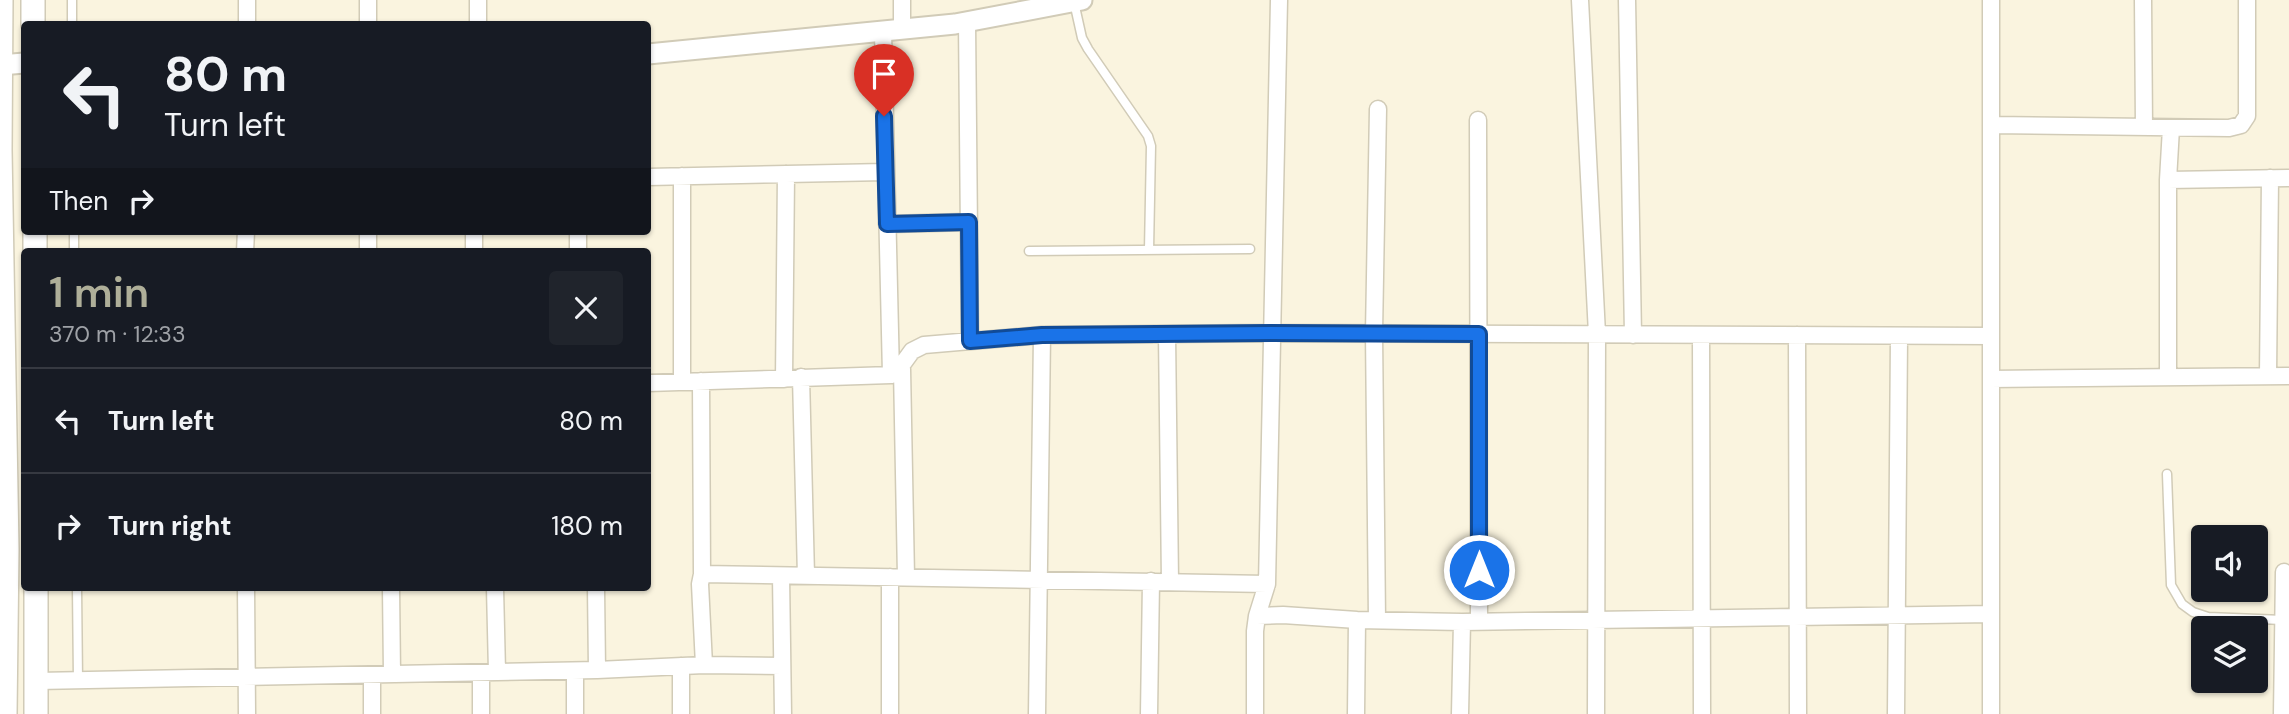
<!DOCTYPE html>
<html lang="en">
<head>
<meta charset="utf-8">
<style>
  :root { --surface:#171b24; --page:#20242c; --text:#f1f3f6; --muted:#9ea1a6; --line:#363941; --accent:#afaf99 }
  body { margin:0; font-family:"DM Sans",sans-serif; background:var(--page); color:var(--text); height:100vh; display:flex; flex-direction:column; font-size:26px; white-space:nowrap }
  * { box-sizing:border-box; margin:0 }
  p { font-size:23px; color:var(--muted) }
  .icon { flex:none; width:38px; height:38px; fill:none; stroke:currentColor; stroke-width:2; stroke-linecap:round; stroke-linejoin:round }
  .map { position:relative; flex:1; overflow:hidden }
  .drawer { position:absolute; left:21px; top:248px; width:630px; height:343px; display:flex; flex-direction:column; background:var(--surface); border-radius:7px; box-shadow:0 2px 5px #0004 }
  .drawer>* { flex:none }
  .top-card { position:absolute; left:21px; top:21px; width:630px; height:214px; border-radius:7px; box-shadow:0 2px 5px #0004; background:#171b24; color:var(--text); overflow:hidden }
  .tools { position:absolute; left:2191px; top:525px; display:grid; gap:14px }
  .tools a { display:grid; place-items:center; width:77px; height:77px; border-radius:7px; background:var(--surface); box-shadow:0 2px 5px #0004; font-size:35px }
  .pin { position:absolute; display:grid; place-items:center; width:60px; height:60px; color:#fff; margin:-72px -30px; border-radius:50% 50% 50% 0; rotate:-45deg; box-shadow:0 0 7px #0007 }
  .pin .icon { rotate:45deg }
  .me { position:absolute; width:77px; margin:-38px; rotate:0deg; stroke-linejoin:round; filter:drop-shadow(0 0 5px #0008) }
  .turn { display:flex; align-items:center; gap:24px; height:147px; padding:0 28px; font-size:32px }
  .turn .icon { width:91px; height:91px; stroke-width:2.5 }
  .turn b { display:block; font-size:49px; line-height:60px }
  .then { display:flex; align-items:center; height:66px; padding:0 28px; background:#0003; gap:14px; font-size:26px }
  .round { display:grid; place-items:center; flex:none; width:74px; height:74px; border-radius:7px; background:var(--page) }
  .head { display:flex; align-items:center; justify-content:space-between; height:119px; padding:0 28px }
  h1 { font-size:42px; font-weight:600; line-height:52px; color:var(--accent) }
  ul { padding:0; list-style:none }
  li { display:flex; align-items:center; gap:21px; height:105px; padding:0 28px; border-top:2px solid var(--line) }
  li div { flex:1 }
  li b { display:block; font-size:26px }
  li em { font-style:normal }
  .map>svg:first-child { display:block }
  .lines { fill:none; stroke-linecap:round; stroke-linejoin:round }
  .service-casing { stroke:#d1cbb7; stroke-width:11 }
  .minor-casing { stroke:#d1cbb7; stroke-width:19 }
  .tertiary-casing { stroke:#d1cbb7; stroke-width:23 }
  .secondary-casing { stroke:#d1cbb7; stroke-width:26 }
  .service { stroke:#fff; stroke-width:8 }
  .minor { stroke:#fff; stroke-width:16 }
  .tertiary { stroke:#fff; stroke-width:19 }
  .secondary { stroke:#fff; stroke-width:23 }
  .route-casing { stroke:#114b97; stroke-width:18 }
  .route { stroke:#1a73e8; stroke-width:12 }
</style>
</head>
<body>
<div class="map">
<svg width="2289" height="714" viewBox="0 0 2289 714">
  <rect width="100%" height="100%" fill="#faf4df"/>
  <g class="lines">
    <g class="service-casing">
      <path id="service" d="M72 0V24
        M1074 2 1082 38 1088 49 1148 136 1151 146 1149 250
        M74 231V252
        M1029 251 1250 249
        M2167 474 2171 585 2182 604 2193 612 2208 617 2283 620
        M77 588 78 681"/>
    </g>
    <g class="minor-casing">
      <path id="minor" d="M247 0V24
        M368 0V24
        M478 0V24
        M1580 0 1597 334 1596 714
        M1627 0 1633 335
        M1991 0V714
        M2143 0 2144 127
        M967 22 970 341
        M902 30V0
        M883 32 891 375
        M1478 120 1479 622
        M1991 125 2229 128 2241 125 2247 116V0
        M682 176V382
        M648 177 885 172
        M2168 180 2289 178
        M887 224 969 222
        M368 231V252
        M474 231V252
        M245 252 246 231
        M578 252V231
        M1167 334 1170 582
        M1701 335 1702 714
        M1797 335 1798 714
        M902 369 906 577
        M2268 376 2270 178
        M801 377 806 576
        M2168 377V180L2171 128
        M784 379 786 174
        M1991 379 2289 376
        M701 381 702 574
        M648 383 891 375 896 373 912 351 924 345 1042 335 1271 333 1991 336
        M781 576 783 714
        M246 588 247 714
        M391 588 392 674
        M495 588 497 672
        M596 588 597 670
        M1257 616 1283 615 1357 620 1462 622 1991 614
        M1377 620 1374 333 1378 109
        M704 665 700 584 702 574 1267 584
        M372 675V714
        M37 681 597 670 704 665 782 666
        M481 714V673
        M575 714V671
        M681 714V666
        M890 714V577
        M1037 714 1042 335
        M1149 714 1151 581
        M1255 714V631L1257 616 1267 584 1279 0
        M1356 714 1357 620
        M1460 714 1462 622
        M1896 714 1899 336
        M2282 714 2284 572"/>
    </g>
    <g class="tertiary-casing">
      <path id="tertiary" d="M648 54 955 24 1082 0
        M1 65 24 63"/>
    </g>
    <g class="secondary-casing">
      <path id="secondary" d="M1 0 0 150 7 549 5 714
        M33 0V24
        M35 231V252
        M36 714V588"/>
    </g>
    <use href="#service" class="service"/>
    <use href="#minor" class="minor"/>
    <use href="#tertiary" class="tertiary"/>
    <use href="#secondary" class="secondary"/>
  </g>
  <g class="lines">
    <g class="route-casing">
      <path id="route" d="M884 116 887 224 969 222 970 341 1042 335 1271 333 1479 334V570"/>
    </g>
    <use href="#route" class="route"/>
  </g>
</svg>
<div class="tools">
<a><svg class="icon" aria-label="sound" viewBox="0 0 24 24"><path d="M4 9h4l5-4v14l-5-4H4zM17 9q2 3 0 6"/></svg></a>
<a><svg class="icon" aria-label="layers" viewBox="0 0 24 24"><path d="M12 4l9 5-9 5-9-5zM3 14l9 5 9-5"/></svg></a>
</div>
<div class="pin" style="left:884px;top:116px;background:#d93025"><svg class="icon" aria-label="arrive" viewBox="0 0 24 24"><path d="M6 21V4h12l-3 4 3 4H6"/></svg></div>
<svg class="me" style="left:1479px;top:570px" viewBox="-20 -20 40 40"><circle r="17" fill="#1a73e8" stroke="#fff" stroke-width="3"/><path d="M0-11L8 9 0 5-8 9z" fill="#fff"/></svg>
<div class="top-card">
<div class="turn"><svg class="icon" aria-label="left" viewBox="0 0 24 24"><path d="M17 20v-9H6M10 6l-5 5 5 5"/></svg><div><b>80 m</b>Turn left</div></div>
<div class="then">Then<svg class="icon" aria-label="right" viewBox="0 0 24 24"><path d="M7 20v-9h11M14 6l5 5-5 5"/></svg></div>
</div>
<section class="drawer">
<div class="head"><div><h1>1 min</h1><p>370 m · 12:33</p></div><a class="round"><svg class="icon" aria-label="close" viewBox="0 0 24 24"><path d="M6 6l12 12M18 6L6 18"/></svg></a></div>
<ul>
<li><svg class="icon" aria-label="left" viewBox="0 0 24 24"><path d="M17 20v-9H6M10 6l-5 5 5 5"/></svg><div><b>Turn left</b></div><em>80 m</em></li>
<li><svg class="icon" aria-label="right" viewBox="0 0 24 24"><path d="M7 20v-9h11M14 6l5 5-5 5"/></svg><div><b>Turn right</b></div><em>180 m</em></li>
</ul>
</section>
</div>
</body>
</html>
